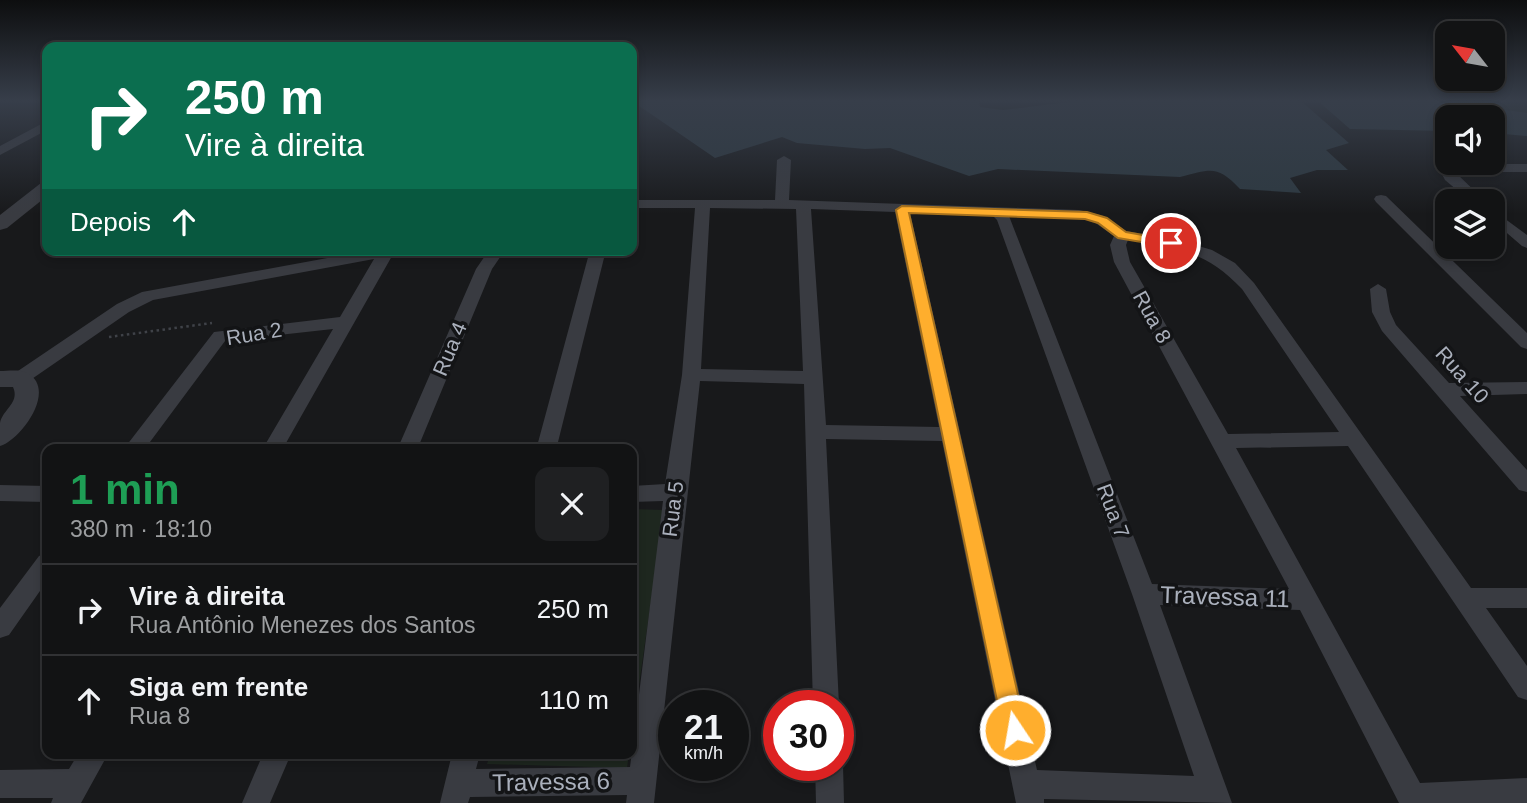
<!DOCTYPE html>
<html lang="pt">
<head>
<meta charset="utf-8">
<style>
  :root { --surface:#121314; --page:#1f2022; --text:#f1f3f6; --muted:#9c9ea0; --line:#313234 }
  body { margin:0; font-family:Helvetica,sans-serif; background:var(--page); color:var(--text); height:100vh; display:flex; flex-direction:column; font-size:26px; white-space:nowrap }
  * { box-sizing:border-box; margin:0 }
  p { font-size:23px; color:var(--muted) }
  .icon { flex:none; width:38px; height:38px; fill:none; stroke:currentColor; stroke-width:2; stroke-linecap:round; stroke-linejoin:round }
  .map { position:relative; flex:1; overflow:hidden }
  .details { position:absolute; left:42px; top:444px; width:595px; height:315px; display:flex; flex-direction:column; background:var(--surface); border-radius:14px; box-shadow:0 4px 10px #0003,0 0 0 2px var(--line) }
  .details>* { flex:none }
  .top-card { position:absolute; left:42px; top:42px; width:595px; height:214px; border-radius:14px; box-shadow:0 4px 10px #0003,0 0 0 2px var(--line); background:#0b6e4f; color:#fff; overflow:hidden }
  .needle { width:46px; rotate:301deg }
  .fabs { position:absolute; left:1435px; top:21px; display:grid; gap:14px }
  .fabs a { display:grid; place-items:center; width:70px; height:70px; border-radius:14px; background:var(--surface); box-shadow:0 4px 10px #0003,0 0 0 2px var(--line); font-size:35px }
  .speed { position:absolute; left:658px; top:690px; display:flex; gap:14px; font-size:35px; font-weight:700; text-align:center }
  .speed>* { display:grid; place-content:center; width:91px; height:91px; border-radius:50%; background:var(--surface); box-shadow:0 4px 10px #0003,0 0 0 2px var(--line); line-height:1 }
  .speed small { font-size:18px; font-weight:400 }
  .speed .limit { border:10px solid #d22; background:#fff; color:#111 }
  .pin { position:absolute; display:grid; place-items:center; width:60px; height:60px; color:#fff; margin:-30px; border:4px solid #fff; border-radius:50%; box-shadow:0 2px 7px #0007 }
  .me { position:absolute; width:77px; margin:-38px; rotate:348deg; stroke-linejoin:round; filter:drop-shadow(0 0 5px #0008) }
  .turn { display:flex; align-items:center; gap:24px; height:147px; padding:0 28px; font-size:32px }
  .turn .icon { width:91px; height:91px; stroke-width:2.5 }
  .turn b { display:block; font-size:49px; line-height:60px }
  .then { display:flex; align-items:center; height:66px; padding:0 28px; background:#0003; gap:14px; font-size:26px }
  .round { display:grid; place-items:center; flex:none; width:74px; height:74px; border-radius:14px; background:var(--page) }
  .headline { display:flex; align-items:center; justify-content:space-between; height:119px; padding:0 28px }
  h1 { font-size:42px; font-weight:700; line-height:52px; color:#1e9e55 }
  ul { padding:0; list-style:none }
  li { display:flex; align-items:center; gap:21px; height:91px; padding:0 28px; border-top:2px solid var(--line) }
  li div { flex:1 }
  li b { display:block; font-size:26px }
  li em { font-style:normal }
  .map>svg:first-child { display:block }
  .green { fill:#1e271f }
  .water { fill:#2d3941 }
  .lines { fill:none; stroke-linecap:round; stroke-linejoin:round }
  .path { stroke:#3f4248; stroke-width:2.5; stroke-dasharray:2.5 3.5; stroke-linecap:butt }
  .minor { fill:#393b41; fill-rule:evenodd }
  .tertiary { fill:#393b41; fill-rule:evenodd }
  .route { fill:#ffae2d; stroke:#a6711d; stroke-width:2 }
  .labels { text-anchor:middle; stroke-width:7; stroke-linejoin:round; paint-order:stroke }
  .street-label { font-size:21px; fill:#aab0bc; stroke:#131416 }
  .near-street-label { font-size:24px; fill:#aab0bc; stroke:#131416 }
</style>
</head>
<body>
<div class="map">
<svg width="1527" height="803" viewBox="0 0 1527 803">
  <rect width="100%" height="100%" fill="#18191b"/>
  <path class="green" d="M1453 101H1527V114Z
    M632 509 664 510 632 734Z
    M490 754H629L627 768 487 764Z"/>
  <path class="water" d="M632 101H979L980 107 1003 110 1077 101H1301L1349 143 1326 150 1348 170H1317L1290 178 1301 193 1240 189C1217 165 1212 169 1180 177L998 169 969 176 890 148 865 149 797 143 782 137 715 158Z
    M1318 101H1439L1527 113V136L1493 133V117H1447V131L1350 129Z"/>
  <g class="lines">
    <path class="path" d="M109 337 212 323"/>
    <path class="minor" d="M47 121V130L0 155V146Z
      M784 156 791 160 789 200 1079 210 1104 216 1126 231 1178 240 1212 250 1235 263 1254 283 1471 588H1527V608H1486L1527 666V700L1518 697 1348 446 1236 448 1420 783 1527 778V803H1399L1300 610 1160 605 1232 803 1044 799V803H1016L942 441 826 439 839 705 838 707 813 705 804 384 700 381 654 803H626L627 795 470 797 468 803H440L452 754H480L476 769 630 767 663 501 632 502V486L665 484 682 375 695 208H632V200H775L777 160ZM710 208 796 209 803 371 701 369ZM811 209 895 212 939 427 826 425ZM910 213 993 216 997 220 1132 594 1194 776 1037 770ZM1009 216 1079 218 1094 222 1114 236 1110 245 1114 262 1289 589 1152 584ZM1128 240C1177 247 1207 252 1242 289L1339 432 1228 434 1130 262 1126 245Z
      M1446 164H1527V172H1455L1485 201H1470L1445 180 1439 168Z
      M1381 195 1386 196 1527 333V349L1521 347 1376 202 1374 199 1376 196Z
      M1493 210 1527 235V248L1522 246 1493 221Z
      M371 250H406L392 256 282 450H262L333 329 225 341 144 450H123L214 332 340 317 374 259 153 300 129 312 26 383H12L10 379 12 375 117 304 142 292Z
      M489 250H505L492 269 417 450H397L476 269Z
      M590 250H606L556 450H536Z
      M1378 284 1386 289 1390 312 1396 325 1449 383 1527 382V394L1460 396 1527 470V492L1519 490 1382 331 1372 312 1370 289Z
      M0 485 47 486V502L0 501Z
      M47 553V581L9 635 0 638V608L39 556Z
      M78 754H108L81 803H51L53 798H0V770L69 769Z
      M263 754H291L270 803H242Z
      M838 755 843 765 844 803H816L815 765H838Z"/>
    <path class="tertiary" d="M47 182V196L7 228 0 230V215L41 183Z
      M0 371C8 371 20 369 27 373 58 389 21 440 0 446 0 439 0 430 0 423 3 409 20 403 13 387H0Z"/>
  </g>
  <linearGradient id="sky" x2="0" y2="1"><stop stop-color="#0d0e0f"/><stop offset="0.47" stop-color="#373e4a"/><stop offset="1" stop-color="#373e4a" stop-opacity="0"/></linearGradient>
  <rect width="1527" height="214" fill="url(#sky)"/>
  <path class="route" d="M902 206 1087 212 1107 218 1126 232 1171 240 1177 243 1171 247 1118 238 1098 223 1085 219 909 213 1026 730 1023 738 1015 741 1007 738 1003 730 896 210Z"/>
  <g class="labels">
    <g class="street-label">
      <text transform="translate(1152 317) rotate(61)" y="7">Rua 8</text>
      <text transform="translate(254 334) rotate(-9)" y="7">Rua 2</text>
      <text transform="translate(450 349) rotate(-67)" y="7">Rua 4</text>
      <text transform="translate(1462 375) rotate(48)" y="7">Rua 10</text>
      <text transform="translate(673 509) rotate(-83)" y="7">Rua 5</text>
      <text transform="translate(1113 511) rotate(69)" y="7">Rua 7</text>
    </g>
    <g class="near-street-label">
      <text transform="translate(1225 597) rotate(2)" y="8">Travessa 11</text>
      <text transform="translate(551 782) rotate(-1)" y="8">Travessa 6</text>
    </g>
  </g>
</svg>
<div class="fabs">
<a><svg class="needle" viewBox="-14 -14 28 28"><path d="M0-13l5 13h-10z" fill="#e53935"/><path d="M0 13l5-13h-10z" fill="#9c9ea0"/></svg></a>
<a><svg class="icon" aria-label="sound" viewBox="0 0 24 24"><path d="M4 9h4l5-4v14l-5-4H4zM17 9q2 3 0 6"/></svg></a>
<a><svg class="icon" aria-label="layers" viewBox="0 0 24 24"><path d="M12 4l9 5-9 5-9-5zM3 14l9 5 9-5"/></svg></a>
</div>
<div class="speed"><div>21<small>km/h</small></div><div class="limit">30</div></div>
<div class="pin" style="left:1171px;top:243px;background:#d93025"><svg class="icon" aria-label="arrive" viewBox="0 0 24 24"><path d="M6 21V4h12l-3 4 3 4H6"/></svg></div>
<svg class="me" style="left:1015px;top:730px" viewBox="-20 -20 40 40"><circle r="17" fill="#ffae2d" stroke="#fff" stroke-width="3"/><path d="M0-11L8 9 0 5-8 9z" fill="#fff"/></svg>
<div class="top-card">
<div class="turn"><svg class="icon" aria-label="right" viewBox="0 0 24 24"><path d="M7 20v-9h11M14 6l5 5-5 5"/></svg><div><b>250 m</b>Vire à direita</div></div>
<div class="then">Depois<svg class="icon" aria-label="ahead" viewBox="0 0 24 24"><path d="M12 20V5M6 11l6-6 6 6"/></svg></div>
</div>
<section class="details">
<div class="headline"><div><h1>1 min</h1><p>380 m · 18:10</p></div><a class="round"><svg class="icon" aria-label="close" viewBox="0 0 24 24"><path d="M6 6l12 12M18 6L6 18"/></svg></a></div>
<ul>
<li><svg class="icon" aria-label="right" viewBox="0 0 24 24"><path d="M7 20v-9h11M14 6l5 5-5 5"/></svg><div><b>Vire à direita</b><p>Rua Antônio Menezes dos Santos</p></div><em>250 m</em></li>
<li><svg class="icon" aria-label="ahead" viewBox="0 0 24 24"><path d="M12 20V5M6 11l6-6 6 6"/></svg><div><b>Siga em frente</b><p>Rua 8</p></div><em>110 m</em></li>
</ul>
</section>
</div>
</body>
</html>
